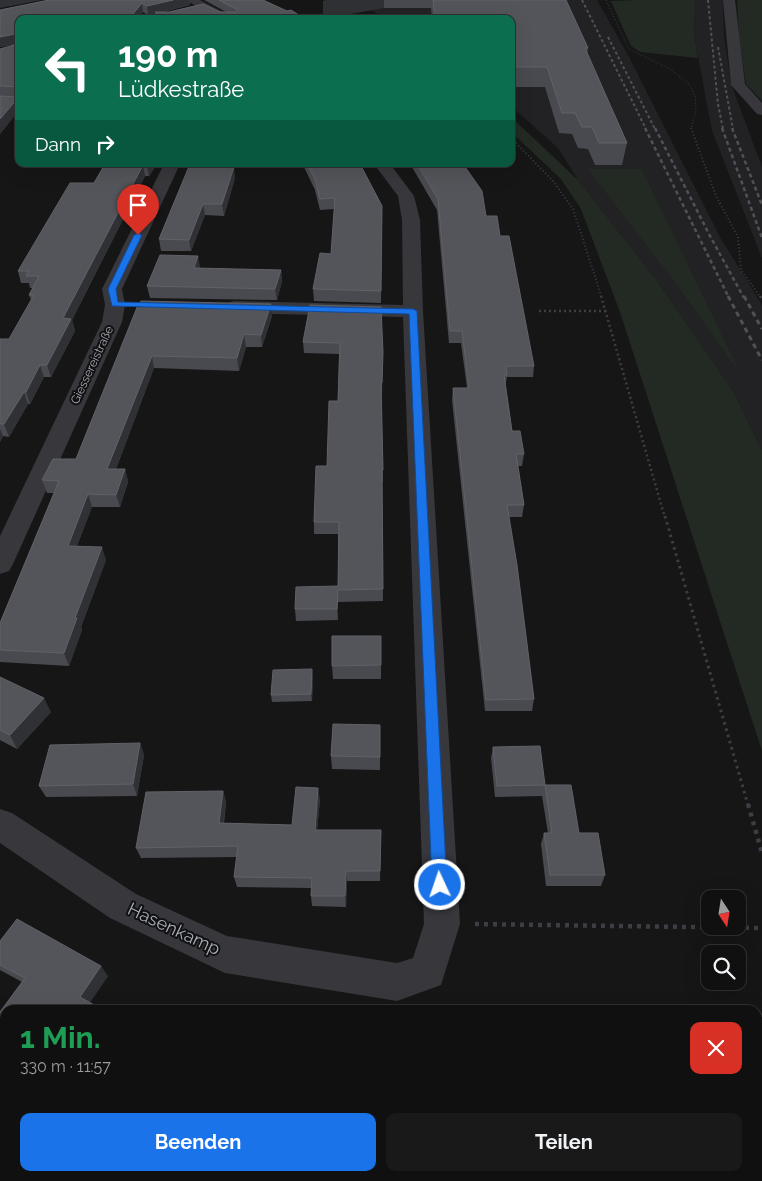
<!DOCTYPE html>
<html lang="de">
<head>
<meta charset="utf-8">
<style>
  :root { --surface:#101011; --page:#19191a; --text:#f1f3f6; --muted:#9c9d9f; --line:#303031; --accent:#1a73e8 }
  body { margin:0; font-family:Raleway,sans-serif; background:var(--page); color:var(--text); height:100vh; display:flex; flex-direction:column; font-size:19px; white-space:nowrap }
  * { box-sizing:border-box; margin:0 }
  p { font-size:16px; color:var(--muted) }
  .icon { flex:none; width:28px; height:28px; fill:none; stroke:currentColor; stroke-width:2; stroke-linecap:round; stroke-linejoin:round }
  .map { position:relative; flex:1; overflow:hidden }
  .sheet { position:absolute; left:0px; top:1005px; width:762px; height:176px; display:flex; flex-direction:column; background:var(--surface); border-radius:15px 15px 0 0; box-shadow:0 5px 20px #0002,0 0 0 1px var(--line) }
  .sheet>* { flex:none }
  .guide { position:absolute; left:15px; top:15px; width:500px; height:152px; border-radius:10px; box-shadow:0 5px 20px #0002,0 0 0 1px var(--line); background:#0b6e4f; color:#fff; overflow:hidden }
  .needle { width:32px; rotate:168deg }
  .fabs { position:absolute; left:701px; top:890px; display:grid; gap:10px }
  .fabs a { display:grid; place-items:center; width:45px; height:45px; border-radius:10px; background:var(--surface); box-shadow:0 5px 20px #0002,0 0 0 1px var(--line); font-size:25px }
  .pin { position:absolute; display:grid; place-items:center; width:42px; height:42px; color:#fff; margin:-51px -21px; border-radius:50% 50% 50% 0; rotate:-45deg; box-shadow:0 0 5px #0007 }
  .pin .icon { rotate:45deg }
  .me { position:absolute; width:55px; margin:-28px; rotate:357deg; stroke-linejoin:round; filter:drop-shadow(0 0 4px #0008) }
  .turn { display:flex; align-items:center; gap:18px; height:105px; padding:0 20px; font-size:22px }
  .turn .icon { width:65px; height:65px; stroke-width:2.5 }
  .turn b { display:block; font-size:35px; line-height:42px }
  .then { display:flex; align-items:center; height:48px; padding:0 20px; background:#0003; gap:10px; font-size:19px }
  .round { display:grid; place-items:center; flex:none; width:52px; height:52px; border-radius:10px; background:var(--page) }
  .headline { display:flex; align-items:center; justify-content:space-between; height:85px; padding:0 20px }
  h1 { font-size:30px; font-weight:700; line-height:38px; color:#1e9e55 }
  .cta { display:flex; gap:10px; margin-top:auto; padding:10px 20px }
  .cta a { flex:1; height:58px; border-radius:10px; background:var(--accent); color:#fff; font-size:20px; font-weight:700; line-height:58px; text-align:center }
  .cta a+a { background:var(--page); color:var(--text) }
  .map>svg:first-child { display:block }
  .built { fill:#222224; fill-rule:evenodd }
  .green { fill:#222a23 }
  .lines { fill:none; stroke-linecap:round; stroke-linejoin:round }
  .path-far4 { stroke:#3d3e43; stroke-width:1; stroke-dasharray:1 2; stroke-linecap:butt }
  .path-far3 { stroke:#3d3e43; stroke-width:2; stroke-dasharray:1 2.5; stroke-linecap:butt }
  .path-far2 { stroke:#3d3e43; stroke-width:2.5; stroke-dasharray:2 3; stroke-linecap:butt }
  .path-far1 { stroke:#3d3e43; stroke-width:3; stroke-dasharray:2.5 4; stroke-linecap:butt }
  .path { stroke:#3d3e43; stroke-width:4.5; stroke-dasharray:4 5; stroke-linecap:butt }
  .minor { fill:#37373c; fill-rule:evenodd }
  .rail-far2 { stroke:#505157; stroke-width:2; stroke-dasharray:3 2.5; stroke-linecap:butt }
  .rail-far1 { stroke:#505157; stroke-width:2.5; stroke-dasharray:4 3; stroke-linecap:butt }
  .rail { stroke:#505157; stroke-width:3; stroke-dasharray:5 4; stroke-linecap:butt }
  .wall { fill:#494a4f }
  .shaded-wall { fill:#303134 }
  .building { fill:#53555a; stroke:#616269 }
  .route { fill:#1a73e8; stroke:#114b97 }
  .labels { text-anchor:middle; stroke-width:4; stroke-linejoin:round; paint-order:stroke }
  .far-street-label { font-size:12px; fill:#a8acb7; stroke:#111112 }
  .near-street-label { font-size:18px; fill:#a8acb7; stroke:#111112 }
</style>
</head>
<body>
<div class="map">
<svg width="762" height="1181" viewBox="0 0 762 1181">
  <rect width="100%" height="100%" fill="#161617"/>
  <path class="built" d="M353 0H597L628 55 720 237 762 305V450L733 391 655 278 578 180 558 148 511 106V19H387ZM642 169 739 372 671 277Z
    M695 0H723L724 36 731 84 762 167V258L712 131 694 35Z"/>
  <path class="green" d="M637 0H695L694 35 698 58 640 52 631 46 611 1Z
    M737 0H762V101L746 84 739 37Z
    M511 117 578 180 655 278 733 391 762 450V751L620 312 581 209 561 179 511 132Z
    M588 169H642L741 375 671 277Z"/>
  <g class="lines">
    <path class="path-far4" d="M606 0 629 49 670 69 690 85 695 96 696 110 691 129
      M348 13 359 19"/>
    <path class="path-far3" d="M691 128 716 196 738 237 741 270 761 298
      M511 138 553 181 573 209 602 298"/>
    <path class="path-far2" d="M601 296 665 518
      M760 296 762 300
      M539 311H606"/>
    <path class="path-far1" d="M665 516 748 805"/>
    <path class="path" d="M748 804 762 853
      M475 924 762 928
      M377 1176V1181"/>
    <path class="minor" d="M185 0H200L237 19H221Z
      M723 0H735L745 84 762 103V115L757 114 731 85Z
      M164 164H180L122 289 125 305 122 322 13 564 9 571 0 574V536L102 322 105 305 102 289Z
      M374 164H390L414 196 420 220 423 311 460 924 441 985 397 1001 225 973 110 918 0 843V809L12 813 136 894 227 936 397 963 413 958 424 924 403 317 234 313 227 311 224 307 227 303 234 301 403 305 402 220 398 196Z"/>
    <path class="rail-far2" d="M582 0 646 129
      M708 0 718 104 723 129
      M608 37 655 129
      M718 47 733 129"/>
    <path class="rail-far1" d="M645 128 729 298
      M655 128 710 236 744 298
      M722 128 762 238
      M732 128 762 205"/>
    <path class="rail" d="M728 296 762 360
      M744 296 762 329"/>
  </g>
  <path class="wall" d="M49 0H189L190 5 163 12H169L203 4 220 12H226L204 0H263L287 11 291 10 305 19H156L155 14 148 15 143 12 138 19H19V110L0 134V96L17 97 0 96V49L18 44 0 47V10Z
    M323 0H566L588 48 587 54 627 143 622 165H595L588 149 578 148 572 134 559 133 545 87H511V19H432L431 8H384Z
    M105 164H157L149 176H145L72 320 75 331 51 377H44L30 404H28L9 437 3 436 0 442V339H9L31 300 29 295 33 288H30L29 283H21L18 271 94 183Z
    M294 164H360L382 206 381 303 314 301 313 289 331 254 334 209 320 210 315 190 303 165 296 166Z
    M408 164H463L486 216 500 236 534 366 533 377H507L505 386 512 431 524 454 522 466H518L524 505 522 517H509L534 699 532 711H485L452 400 453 388H467L461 343H449L437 210 412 167H410Z
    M235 178 224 216 205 215 191 251H161L159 239Z
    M200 268 281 270 282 281 277 300 150 298 147 286Z
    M141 301 272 316 262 347H246L239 371 154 368 116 469H125L128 482 120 507H92L77 546 106 560 81 627 82 630 69 666 0 662V623L54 493H47L42 480 76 459Z
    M310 305 383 352 382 394H381L383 470V481L382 482 383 601 338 602V620L296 621 295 609 338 586V534H314V522L327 466 338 401 339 354 304 353 303 342Z
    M381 665V679H333L332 666Z
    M313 676 312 701 272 702 271 695Z
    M0 677 51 712 17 749 0 740Z
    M380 725V770L332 769 331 756Z
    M140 743 144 755 137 796 46 797 39 786Z
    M493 747 545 785 579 833 605 875 601 886H546L541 844 544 833H548L542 796 495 797 491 758Z
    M223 791 226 802 224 823 292 825 320 799 317 830H381L380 881H347L346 907 312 906 311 896V888L237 887 234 877 237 857 141 858 136 848Z
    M0 941 108 976 89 1003 5 1010V1037L0 1034V1012L22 982 0 970Z"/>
  <path class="shaded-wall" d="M0 0H42L0 8Z
    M173 0H189L190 5 157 13 155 12V14L148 15 147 6Z
    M328 0H384V8L323 19V1Z
    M142 3 143 12 138 19H129Z
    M16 34 19 43 0 47V37Z
    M19 97V110L0 134V119Z
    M148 164H157L149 176 147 165Z
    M295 164H302L303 165 296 166Z
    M143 165 145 176 72 320 75 331 51 377 47 365 63 318Z
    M234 167 235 178 224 216 222 204Z
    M203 204 205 215 191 251 189 240Z
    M198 256 200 267 196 279 194 268Z
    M281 270 282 281 277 300 275 289Z
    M271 304 272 316 262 347 261 335Z
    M244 334 246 347 239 371 237 358Z
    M152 356 154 368 111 482 107 469Z
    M40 365 44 377 30 404 26 392Z
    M24 392 28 404 9 437 4 424Z
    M0 429 3 436 0 442Z
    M125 469 128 482 120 507 116 495Z
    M88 494 92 507 72 558 68 546Z
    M102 547 106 560 81 627 82 630 69 666 64 653 75 618Z
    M338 590V620L337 609Z
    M312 669 313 676 312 701 311 694Z
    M44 698 51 712 17 749 10 735Z
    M140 743 144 755 137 796 133 784Z
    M318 788 320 799 316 841 315 830Z
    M223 791 226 802 222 834 219 823Z
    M346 871 347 881 346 907 345 896Z
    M101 966 108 976 87 1007 80 997Z"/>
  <path class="building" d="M49 0H173L147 6 142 3 129 19H19V97L0 119V96L17 97 18 87 0 86V49L18 44V36L16 34 0 37V10Z
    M219 0H263L287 11 291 10 305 19H165L155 12H169L203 4 220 12H236L238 10Z
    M433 0H566L588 48H585L627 143H599L592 127H582L575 113H562L547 67H511V19H435Z
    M105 164H148L147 165H143L63 318 71 319 47 365H40L26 392H24L4 424H0V339H9L34 295H29L39 276H26L29 271H18L70 183H94Z
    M190 164H233L234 167 222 204H203L189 240 159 239Z
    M307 164H360L382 206 381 291 313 289 320 253 331 254 335 198 320 199 315 179Z
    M417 164H463L482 191 486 216H497L500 236H509L534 366H506L507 375H504L512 431H520L524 454H516L524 505H507L517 565 534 699 486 700 453 388H469L462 331H450L438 199Z
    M160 255 198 256 194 268 281 270 275 289 147 286Z
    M141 301 271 304 261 335 244 334 237 358 152 356 107 469H125L116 495 88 494 68 546 102 547 75 618H77L64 653 0 650V623L59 481 42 480 53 459H76L138 305Z
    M310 305 381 307 383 352 382 383H381L383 470H382L383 589 338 590 337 609H295L296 587 338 586 339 522H314L316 466H327L329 401H338L340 343 303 342Z
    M332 636H381V665L332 666Z
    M312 669 311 694 271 695 273 670Z
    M0 677 44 698 10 735 0 730Z
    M333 724 380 725V757L331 756Z
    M140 743 133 784 39 786 50 745Z
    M540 746 545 785 497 786 493 747Z
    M545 785H571L579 833H598L605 875H550L544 833H552Z
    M296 787 318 788 315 830H381L380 871H346L345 896H311L312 878 234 877 238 846 136 848 146 792 223 791 219 823 292 825Z
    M17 919 101 966 80 997 96 1006 94 1010H5V1034L0 1031V1012L25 978 0 965V941Z"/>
  <path class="route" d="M138 233 142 235 116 289 118 302 413 309 417 311 447 885 445 890 440 892 435 890 432 885 409 314 112 306 108 289 134 235Z"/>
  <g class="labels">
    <g class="far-street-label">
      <text transform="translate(92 365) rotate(-65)" y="4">Giessereistraße</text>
    </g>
    <g class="near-street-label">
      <text transform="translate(174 929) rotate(25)" y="6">Hasenkamp</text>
    </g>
  </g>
</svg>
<div class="fabs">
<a><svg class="needle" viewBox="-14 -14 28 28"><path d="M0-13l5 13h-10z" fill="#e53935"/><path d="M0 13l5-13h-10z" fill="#9c9d9f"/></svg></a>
<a><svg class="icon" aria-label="search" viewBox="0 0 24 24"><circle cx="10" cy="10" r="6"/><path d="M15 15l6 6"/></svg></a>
</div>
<div class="pin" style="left:138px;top:235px;background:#d93025"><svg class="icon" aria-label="arrive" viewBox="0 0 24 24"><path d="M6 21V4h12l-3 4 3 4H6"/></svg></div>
<svg class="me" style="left:440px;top:885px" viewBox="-20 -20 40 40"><circle r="17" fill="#1a73e8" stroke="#fff" stroke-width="3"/><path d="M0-11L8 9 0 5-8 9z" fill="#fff"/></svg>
<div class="guide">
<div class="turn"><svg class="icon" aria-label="left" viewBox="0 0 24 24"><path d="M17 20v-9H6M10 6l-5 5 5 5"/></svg><div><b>190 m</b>Lüdkestraße</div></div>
<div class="then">Dann<svg class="icon" aria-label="right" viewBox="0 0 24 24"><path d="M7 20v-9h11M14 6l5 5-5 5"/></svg></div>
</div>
<section class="sheet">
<div class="headline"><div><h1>1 Min.</h1><p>330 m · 11:57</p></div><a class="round" style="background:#d93025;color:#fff"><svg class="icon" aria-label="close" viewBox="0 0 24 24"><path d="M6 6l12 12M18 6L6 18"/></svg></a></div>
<div class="cta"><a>Beenden</a><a>Teilen</a></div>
</section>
</div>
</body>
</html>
